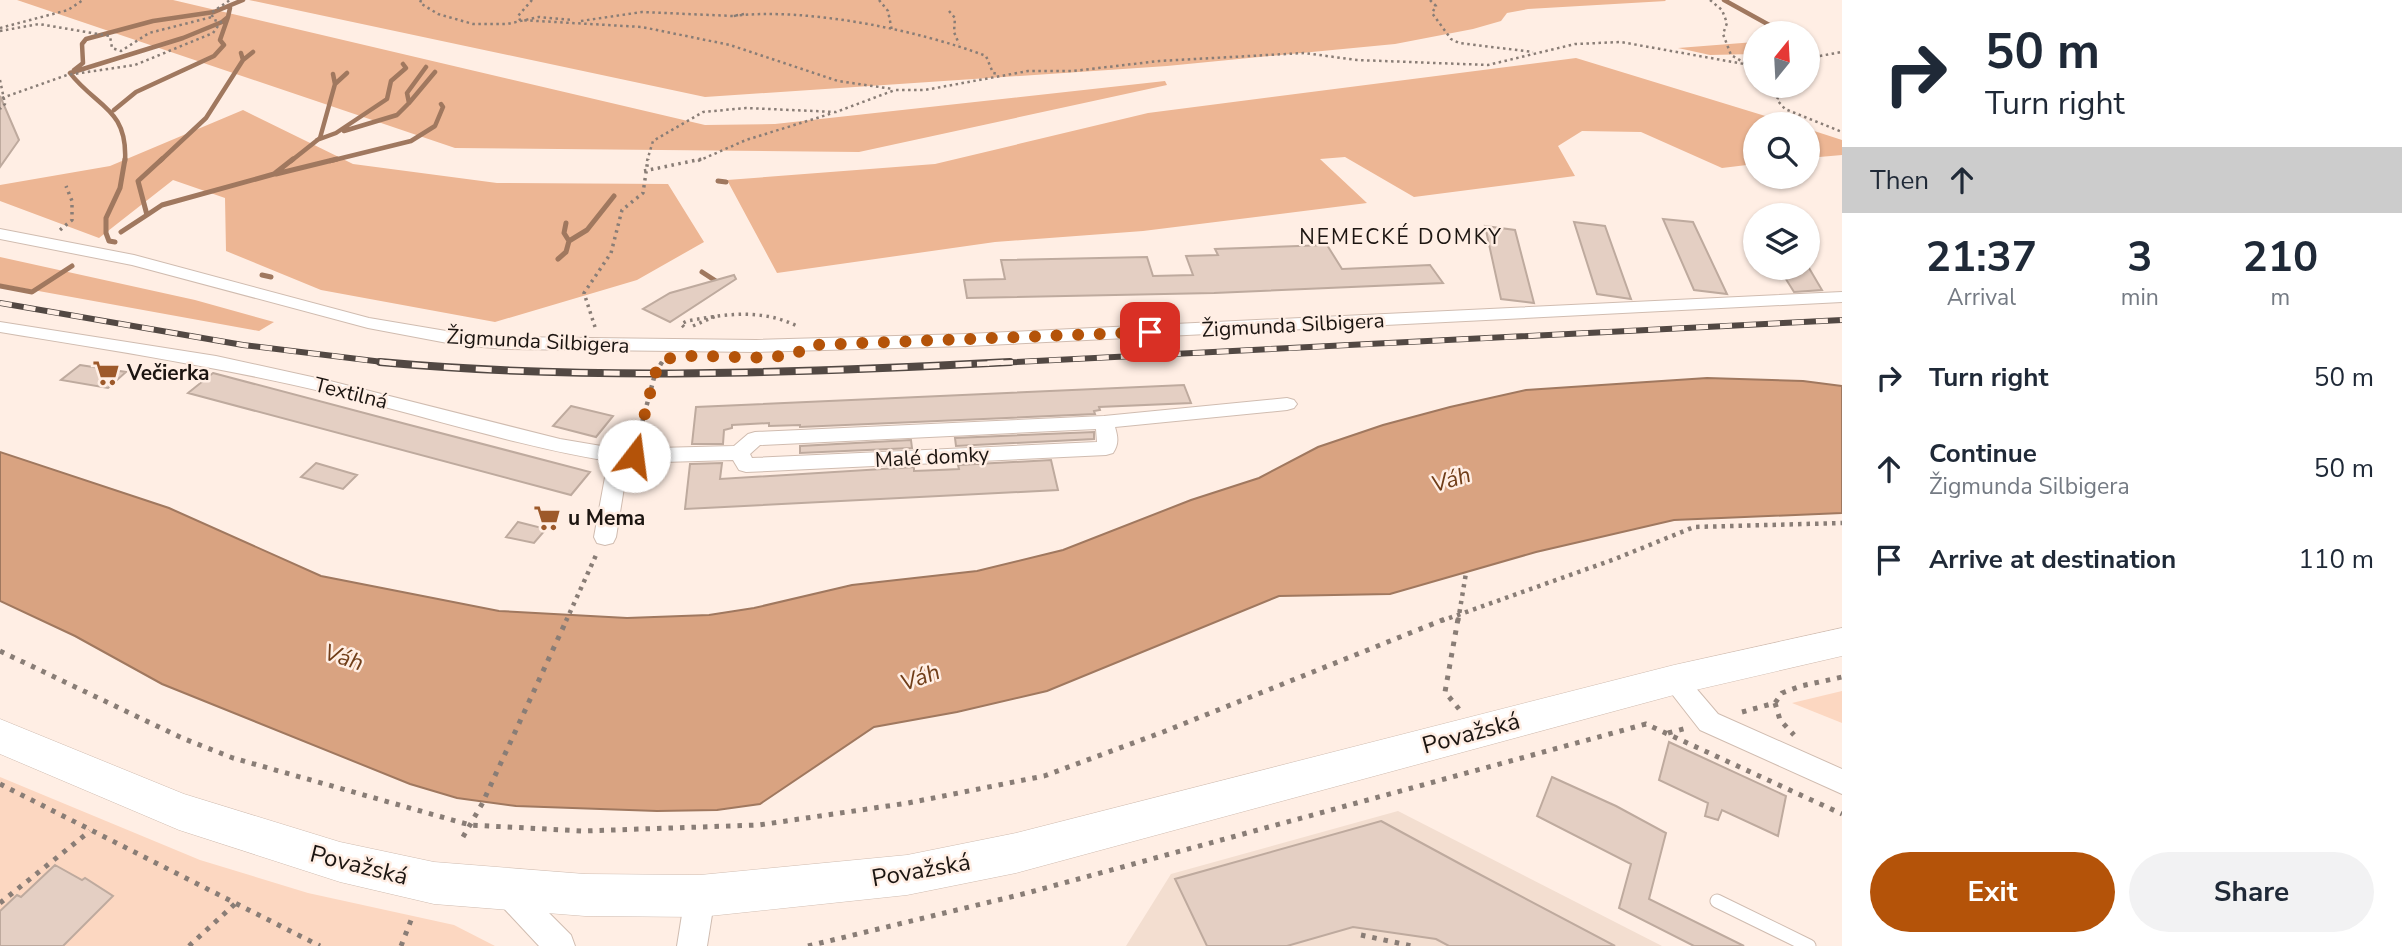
<!DOCTYPE html>
<html lang="en">
<head>
<meta charset="utf-8">
<style>
  :root { --surface:#fff; --page:#f2f2f3; --text:#1f2937; --muted:#747a83; --accent:#b45309 }
  body { margin:0; font-family:"Nunito Sans",sans-serif; background:var(--page); color:var(--text); height:100vh; display:flex; flex-direction:column; font-size:26px; white-space:nowrap }
  * { box-sizing:border-box; margin:0 }
  p { font-size:23px; color:var(--muted) }
  .icon { flex:none; width:38px; height:38px; fill:none; stroke:currentColor; stroke-width:2; stroke-linecap:round; stroke-linejoin:round }
  .map { position:relative; flex:1; overflow:hidden }
  .drawer { display:flex; flex-direction:column; background:var(--surface); width:560px }
  .drawer>* { flex:none }
  .top-card { background:#fff; color:var(--text); overflow:hidden }
  .needle { width:46px; rotate:18deg }
  .fabs { position:absolute; left:1743px; top:21px; display:grid; gap:14px }
  .fabs a { display:grid; place-items:center; width:77px; height:77px; border-radius:50%; background:var(--surface); box-shadow:0 2px 5px #0004; font-size:35px }
  .pin { position:absolute; display:grid; place-items:center; width:60px; height:60px; color:#fff; margin:-30px; border-radius:14px; box-shadow:0 4px 10px #0006 }
  .me { position:absolute; width:77px; margin:-38px; rotate:15deg; stroke-linejoin:round; filter:drop-shadow(0 0 5px #0008) }
  .turn { display:flex; align-items:center; gap:24px; height:147px; padding:0 28px; font-size:32px }
  .turn .icon { width:91px; height:91px; stroke-width:2.5 }
  .turn b { display:block; font-size:49px; line-height:60px }
  .then { display:flex; align-items:center; height:66px; padding:0 28px; background:#0003; gap:14px; font-size:26px }
  .eta { display:flex; justify-content:space-evenly; align-items:center; height:119px; text-align:center }
  .eta b { font-size:42px; font-weight:700; line-height:49px }
  .cta { display:flex; gap:14px; margin-top:auto; padding:14px 28px }
  .cta a { flex:1; height:80px; border-radius:42px; background:var(--accent); color:#fff; font-size:28px; font-weight:700; line-height:80px; text-align:center }
  .cta a+a { background:var(--page); color:var(--text) }
  ul { padding:0; list-style:none }
  li { display:flex; align-items:center; gap:21px; height:91px; padding:0 28px }
  li div { flex:1 }
  li b { display:block; font-size:26px }
  li em { font-style:normal }
  main { display:flex; flex:1; min-height:0 }
  .map>svg:first-child { display:block }
  .built { fill:#f3ded0 }
  .green { fill:#fcd7c1 }
  .forest { fill:#edb694 }
  .water { fill:#d9a381; stroke:#a0785f; stroke-width:2 }
  .lines { fill:none; stroke-linecap:round; stroke-linejoin:round }
  .stream-far1 { stroke:#a0785f; stroke-width:4.5 }
  .stream { stroke:#a0785f; stroke-width:5 }
  .building { fill:#e4cfc3; stroke:#beaa9e; stroke-width:2 }
  .service-casing { stroke:#d0bcb0; stroke-width:15 }
  .minor-casing { stroke:#d0bcb0; stroke-width:2 }
  .primary-casing { stroke:#d0bcb0; stroke-width:1 }
  .path-far3 { stroke:#897d76; stroke-width:2.5; stroke-dasharray:2.5 3.5; stroke-linecap:butt }
  .path-far2 { stroke:#897d76; stroke-width:3.5; stroke-dasharray:2.5 4.5; stroke-linecap:butt }
  .path-far1 { stroke:#897d76; stroke-width:4.5; stroke-dasharray:3.5 5; stroke-linecap:butt }
  .path { stroke:#897d76; stroke-width:5; stroke-dasharray:4.5 7; stroke-linecap:butt }
  .service { stroke:#fff; stroke-width:13 }
  .minor { fill:#fff; fill-rule:evenodd }
  .primary { fill:#fff; fill-rule:evenodd }
  .rail-far1-casing { stroke:#524843; stroke-width:6 }
  .rail-casing { stroke:#524843; stroke-width:8 }
  .rail-far1 { stroke:#ffeee4; stroke-width:4.5; stroke-dasharray:12; stroke-linecap:butt }
  .rail { stroke:#ffeee4; stroke-width:5; stroke-dasharray:16; stroke-linecap:butt }
  .route { stroke:#b45309; stroke-width:12; stroke-dasharray:0 21.6 }
  .labels { text-anchor:middle; stroke-width:5; stroke-linejoin:round; paint-order:stroke }
  .far-quarter-label { font-size:21px; letter-spacing:2px; fill:#1c1511; stroke:#ffeee4 }
  .street-label { font-size:21px; fill:#1c1511; stroke:#ffeee4 }
  .poi-label { font-size:21px; font-weight:bold; fill:#1c1511; stroke:#ffeee4; text-anchor:start }
  .water-label { font-size:23px; font-style:italic; fill:#703d18; stroke:#ffeee4 }
  .near-street-label { font-size:24px; fill:#1c1511; stroke:#ffeee4 }
</style>
</head>
<body>
<main>
<div class="map">
<svg width="1842" height="946" viewBox="0 0 1842 946">
  <rect width="100%" height="100%" fill="#ffeee4"/>
  <path class="built" d="M1398 811 1662 946H1126L1171 874Z"/>
  <path class="green" d="M1842 691V723L1792 703Z
    M0 777 200 860 308 893 454 925 495 946H17L0 937Z"/>
  <path class="forest" d="M17 0H173L705 125 775 124 1165 81 1167 85 859 152 455 148Z
    M249 0H1665L1666 1 1528 9 1507 13 1501 21 1473 29 1395 44 1167 66 705 97Z
    M1755 42V54L1710 55 1678 48Z
    M1576 58 1791 124H1755V164L1722 168 1641 132 1582 131 1558 146 1575 176 1414 197 1345 157 1320 159 1367 203 1143 231 995 242 777 273 727 180 935 164 1148 113Z
    M243 110 353 164 497 183 668 184 704 242 637 280 495 322 321 290 226 251 225 198 173 180 99 238 0 201V185L110 166Z
    M1808 129 1842 140V155L1808 158Z
    M0 257 195 300 274 322 259 331 0 284Z"/>
  <path class="water" d="M1707 378 1803 381 1842 386V513L1674 520 1536 552 1390 594 1279 596 1047 691 957 712 874 727 760 804 717 810 657 811 516 806 457 798 410 784 162 684 75 636 0 601V452L169 508 321 576 499 611 627 618 709 615 754 608 852 585 977 571 1063 550 1191 500 1259 478 1318 447 1383 425 1450 407 1526 390Z"/>
  <g class="lines">
    <path class="stream-far1" d="M1724 0 1771 26
      M243 60 253 52
      M74 70 83 63 82 44 86 39 153 21 214 12 243 0
      M335 84 347 73
      M409 103 435 72
      M114 110 136 92 214 56 224 45 220 40 228 17
      M344 131 397 115 409 103 407 93 426 67
      M317 140 336 133 387 99 391 81 406 68 403 64
      M125 161C128 108 96 107 70 73L183 38 222 22 228 17 230 8
      M160 161 206 118 243 60 241 53
      M291 161 320 138 335 84 333 74
      M330 161 411 141 435 126 443 107 441 104"/>
    <path class="stream" d="M276 174 337 159
      M718 181 726 182
      M147 215 162 205 274 174 293 159
      M121 232 147 215 138 181 162 159
      M569 241 587 230 614 196
      M115 242 109 241 106 233V218L120 188 125 159
      M558 259 566 252 569 241 564 233 566 223
      M702 272 722 285
      M262 275 271 277
      M0 286 32 292 72 266"/>
  </g>
  <path class="building" d="M0 96 19 140 0 167Z
    M1663 219 1693 222 1727 294 1694 290Z
    M1574 222 1605 226 1631 299 1597 294Z
    M1485 226 1515 230 1534 303 1501 299Z
    M1327 245 1342 269 1430 265 1443 283 1214 293 967 298 964 280 1005 279 1001 260 1147 257 1153 276 1193 275 1186 256 1218 255 1215 249Z
    M1779 268H1809L1822 290 1794 292Z
    M734 275 736 279 670 322 643 309 670 293Z
    M80 365 126 372 108 388 61 380Z
    M213 373 406 424 590 472 571 495 188 393Z
    M1184 385 1191 403 1099 407 1100 410 1094 411 1095 414 800 427V425L769 426V423L732 425V428L724 430 723 444H692L696 407Z
    M571 406 613 416 596 437 553 426Z
    M1094 432V439L956 446 955 438Z
    M911 440 912 448 800 453V446Z
    M1051 460 1058 490 685 509 690 464 722 463 720 479 914 467V471L939 470 959 469 958 465Z
    M316 463 357 475 343 489 301 477Z
    M518 522 546 529 534 543 506 537Z
    M1669 742 1786 796 1778 836 1722 810 1718 820 1705 816 1708 803 1659 780Z
    M1552 777 1616 806 1666 833 1649 899 1744 946H1694L1619 908 1631 864 1537 816Z
    M1381 821 1464 866 1615 946H1449L1436 939 1353 927 1287 946H1207L1175 879Z
    M55 865 82 880 85 878 113 896 63 946H0V911L17 895 21 897Z"/>
  <g class="lines">
    <g class="service-casing">
      <path id="service" d="M1717 901 1809 946"/>
    </g>
    <g class="minor-casing">
      <path id="minor" d="M0 229 134 255 369 318 458 333 507 337 756 340 967 334 1842 292V302L967 346 756 352 507 349 458 345 368 328 132 265 0 239Z
        M0 322 216 356 330 381 560 439 619 449 734 446 748 434 755 432 1104 416 1287 398 1294 400 1297 404 1294 408 1287 410 1115 427C1118 437 1119 444 1113 453L1106 455 746 472 739 470 733 460 628 463 616 537 613 543 605 545 597 543 594 537 608 461C513 445 422 415 329 393 220 367 110 350 0 332ZM1096 429 1097 442 752 458 750 454 760 445Z
        M1674 670 1683 673 1718 714 1842 769V794L1700 730 1661 680 1665 673Z
        M507 877 517 881 571 935 575 946H539L497 901 492 891 497 881Z
        M700 882 710 886 715 896 707 946H677L685 896 690 886Z"/>
    </g>
    <g class="primary-casing">
      <path id="primary" d="M1842 628V656L1674 695 1016 873 907 895 700 917 585 916 434 904 340 882 179 830 0 754V719L184 794 340 842 434 862 585 874 700 875 907 855 1016 833 1674 665Z"/>
    </g>
    <path class="path-far3" d="M421 0 420 3 438 14 473 24H507L539 17 572 20
      M532 0 518 16 520 20 642 27 730 45 838 81 893 89
      M879 0 888 11 892 31
      M1430 0 1436 6 1432 13 1451 39 1459 43 1533 52
      M1710 0 1722 10 1727 23 1723 34 1731 55 1755 69
      M949 11 955 18 954 32 959 44
      M744 14 733 16C806 7 918 30 986 56L993 73 998 74
      M581 21 642 12 733 16
      M0 28 68 10 83 0
      M0 31 39 24 110 36 112 48 121 51 149 33 212 17
      M1808 58 1842 52
      M0 80 5 104 0 109
      M1779 86 1781 89 1777 100 1785 109 1842 132
      M2 98 67 75 135 65 213 33 221 22 214 20 211 13 230 0
      M647 161 653 141 703 112 746 108 836 112 895 90H925L1028 71H1073L1159 61 1304 53 1357 60 1488 65 1575 44 1621 42 1744 64 1755 63
      M698 161 746 140 833 113"/>
    <path class="path-far2" d="M644 171 702 159
      M60 230 72 220V201L66 186
      M693 326 716 316
      M595 327 584 293 611 253 622 210 643 193 648 159
      M684 327 681 324 687 321C726 314 762 308 799 327
      M661 364 663 361"/>
    <path class="path-far1" d="M638 438 655 374 662 362
      M566 621 597 553
      M1441 621 1615 559 1694 527 1842 523
      M1458 621 1466 573"/>
    <path class="path" d="M1458 619 1445 692 1459 709
      M0 651 182 738 233 758 470 825 583 831 759 825 908 803 1044 776 1163 732 1445 619
      M1775 703 1780 720 1794 735
      M1742 712 1775 703 1782 693 1801 686 1842 677
      M1668 733 1687 728
      M0 784 320 946
      M463 837 482 804 567 619
      M0 903 90 831
      M1361 935 1412 946
      M189 946 235 904
      M401 946 413 915
      M808 946 1027 893 1646 724 1842 814"/>
    <use href="#service" class="service"/>
    <use href="#minor" class="minor"/>
    <use href="#primary" class="primary"/>
    <g class="rail-far1-casing">
      <path id="rail-far1" d="M0 303 243 345 399 364
        M977 364 1842 320"/>
    </g>
    <g class="rail-casing">
      <path id="rail" d="M380 362C590 381 800 373 1010 362"/>
    </g>
    <use href="#rail-far1" class="rail-far1"/>
    <use href="#rail" class="rail"/>
  </g>
  <g class="lines">
    <path class="route" d="M634 456 655 374 661 362 667 359C710 349 776 369 813 345L1150 332"/>
  </g>
  <defs>
    <g id="supermarket-bare" transform="scale(2.1)"><path d="M-6-5.5h2.5l.6 2H6L4.5 2H-2.5L-4.4-4H-6ZM-1.5 3.2a1.3 1.3 0 1 0 .1 0ZM3 3.2a1.3 1.3 0 1 0 .1 0Z" fill="#9d592a" stroke="#ffeee4" stroke-width="2.5" paint-order="stroke"/></g>
  </defs>
  <g fill-rule="evenodd">
    <use href="#supermarket-bare" x="106" y="373"/>
    <use href="#supermarket-bare" x="547" y="518"/>
  </g>
  <g class="labels">
    <g class="far-quarter-label">
      <text x="1401" y="244">NEMECKÉ DOMKY</text>
    </g>
    <g class="street-label">
      <text transform="translate(1293 325) rotate(-3)" y="7">Žigmunda Silbigera</text>
      <text transform="translate(538 341) rotate(3)" y="7">Žigmunda Silbigera</text>
      <text transform="translate(351 393) rotate(14)" y="7">Textilná</text>
      <text transform="translate(932 457) rotate(-3)" y="7">Malé domky</text>
    </g>
    <g class="poi-label">
      <text x="127" y="380">Večierka</text>
      <text x="568" y="525">u Mema</text>
    </g>
    <g class="water-label">
      <text transform="translate(1451 479) rotate(-17)" y="8">Váh</text>
      <text transform="translate(344 657) rotate(18)" y="8">Váh</text>
      <text transform="translate(920 677) rotate(-20)" y="8">Váh</text>
    </g>
    <g class="near-street-label">
      <text transform="translate(1471 733) rotate(-15)" y="8">Považská</text>
      <text transform="translate(359 865) rotate(14)" y="8">Považská</text>
      <text transform="translate(921 870) rotate(-10)" y="8">Považská</text>
    </g>
  </g>
</svg>
<div class="fabs">
<a><svg class="needle" viewBox="-14 -14 28 28"><path d="M0-13l5 13h-10z" fill="#e53935"/><path d="M0 13l5-13h-10z" fill="#747a83"/></svg></a>
<a><svg class="icon" aria-label="search" viewBox="0 0 24 24"><circle cx="10" cy="10" r="6"/><path d="M15 15l6 6"/></svg></a>
<a><svg class="icon" aria-label="layers" viewBox="0 0 24 24"><path d="M12 4l9 5-9 5-9-5zM3 14l9 5 9-5"/></svg></a>
</div>
<div class="pin" style="left:1150px;top:332px;background:#d93025"><svg class="icon" aria-label="arrive" viewBox="0 0 24 24"><path d="M6 21V4h12l-3 4 3 4H6"/></svg></div>
<svg class="me" style="left:634px;top:456px" viewBox="-20 -20 40 40"><circle r="19" fill="#fff"/><path d="M0-13L10 11 0 6-10 11z" fill="#b45309"/></svg>
</div>
<section class="drawer">
<div class="top-card">
<div class="turn"><svg class="icon" aria-label="right" viewBox="0 0 24 24"><path d="M7 20v-9h11M14 6l5 5-5 5"/></svg><div><b>50 m</b>Turn right</div></div>
<div class="then">Then<svg class="icon" aria-label="ahead" viewBox="0 0 24 24"><path d="M12 20V5M6 11l6-6 6 6"/></svg></div>
</div>
<div class="eta">
<div><b>21:37</b><p>Arrival</p></div>
<div><b>3</b><p>min</p></div>
<div><b>210</b><p>m</p></div>
</div>
<ul>
<li><svg class="icon" aria-label="right" viewBox="0 0 24 24"><path d="M7 20v-9h11M14 6l5 5-5 5"/></svg><div><b>Turn right</b></div><em>50 m</em></li>
<li><svg class="icon" aria-label="ahead" viewBox="0 0 24 24"><path d="M12 20V5M6 11l6-6 6 6"/></svg><div><b>Continue</b><p>Žigmunda Silbigera</p></div><em>50 m</em></li>
<li><svg class="icon" aria-label="arrive" viewBox="0 0 24 24"><path d="M6 21V4h12l-3 4 3 4H6"/></svg><div><b>Arrive at destination</b></div><em>110 m</em></li>
</ul>
<div class="cta"><a>Exit</a><a>Share</a></div>
</section>
</main>
</body>
</html>
